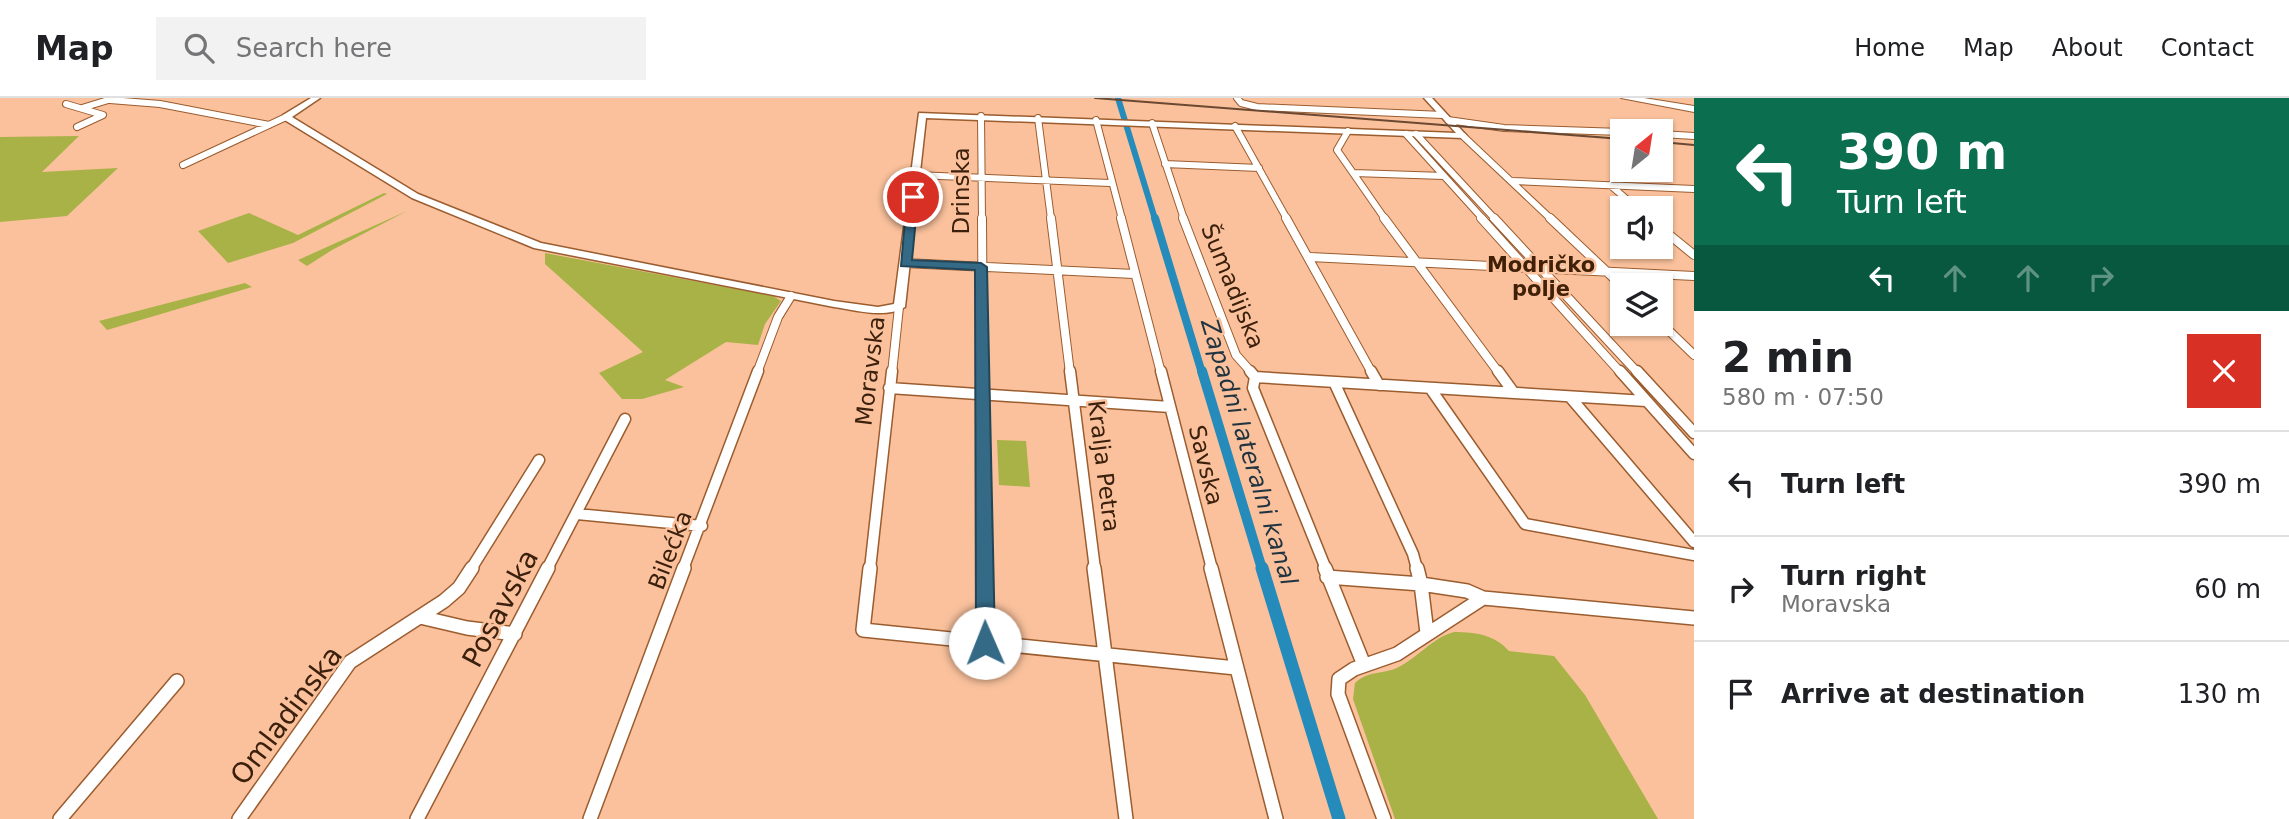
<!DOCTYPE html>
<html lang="en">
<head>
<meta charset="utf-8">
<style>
  :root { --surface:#fff; --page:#f2f2f2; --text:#202124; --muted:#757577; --line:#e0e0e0 }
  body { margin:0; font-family:"DejaVu Sans",sans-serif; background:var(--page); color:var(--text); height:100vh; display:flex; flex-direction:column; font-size:26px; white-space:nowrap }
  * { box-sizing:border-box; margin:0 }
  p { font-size:23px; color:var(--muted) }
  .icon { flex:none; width:38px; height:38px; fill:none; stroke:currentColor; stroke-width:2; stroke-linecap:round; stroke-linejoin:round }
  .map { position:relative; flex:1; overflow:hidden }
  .panel { display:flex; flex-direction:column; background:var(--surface); width:595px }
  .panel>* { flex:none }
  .top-card { background:#0b6e4f; color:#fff; overflow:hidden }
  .needle { width:46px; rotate:30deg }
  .controls { position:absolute; left:1610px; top:21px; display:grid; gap:14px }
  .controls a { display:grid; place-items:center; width:63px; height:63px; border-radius:0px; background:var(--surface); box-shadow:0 2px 5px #0004; font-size:35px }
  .pin { position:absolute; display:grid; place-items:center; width:60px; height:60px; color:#fff; margin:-30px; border:4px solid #fff; border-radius:50%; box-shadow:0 2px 7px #0007 }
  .me { position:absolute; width:77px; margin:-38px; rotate:359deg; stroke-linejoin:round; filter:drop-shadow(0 0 5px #0008) }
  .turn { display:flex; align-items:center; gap:24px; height:147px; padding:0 28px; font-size:32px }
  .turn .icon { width:91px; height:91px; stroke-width:2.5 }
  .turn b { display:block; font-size:49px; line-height:60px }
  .lanes { display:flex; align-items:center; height:66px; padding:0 28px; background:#0003; justify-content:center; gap:35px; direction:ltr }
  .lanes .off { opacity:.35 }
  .round { display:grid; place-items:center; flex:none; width:74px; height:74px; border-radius:0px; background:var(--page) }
  .overview { display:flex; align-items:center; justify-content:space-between; height:119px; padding:0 28px }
  h1 { font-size:42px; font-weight:800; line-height:52px }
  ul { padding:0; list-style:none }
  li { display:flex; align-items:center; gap:21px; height:105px; padding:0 28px; border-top:2px solid var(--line) }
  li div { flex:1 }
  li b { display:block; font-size:26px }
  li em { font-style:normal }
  header { display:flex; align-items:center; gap:42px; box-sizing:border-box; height:98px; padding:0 35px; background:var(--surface); border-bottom:2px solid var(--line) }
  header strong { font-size:33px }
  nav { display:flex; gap:38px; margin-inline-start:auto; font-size:24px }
  .search { width:490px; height:63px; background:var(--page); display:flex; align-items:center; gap:18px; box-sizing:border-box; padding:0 24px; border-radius:0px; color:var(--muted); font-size:26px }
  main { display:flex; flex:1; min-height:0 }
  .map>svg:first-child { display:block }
  .green { fill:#a8b246 }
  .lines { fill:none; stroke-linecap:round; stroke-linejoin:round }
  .canal-far3 { stroke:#248bba; stroke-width:6 }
  .canal-far2 { stroke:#248bba; stroke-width:8 }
  .canal-far1 { stroke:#248bba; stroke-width:10 }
  .canal { stroke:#248bba; stroke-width:13 }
  .minor-far3-casing { stroke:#9b5c2e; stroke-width:8 }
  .minor-far2-casing { stroke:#9b5c2e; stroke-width:10 }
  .minor-far1-casing { stroke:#9b5c2e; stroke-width:13 }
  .minor-casing { stroke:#9b5c2e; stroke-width:16 }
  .tertiary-casing { stroke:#9b5c2e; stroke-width:3 }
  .primary-casing { stroke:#9b5c2e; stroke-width:2 }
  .minor-far3 { stroke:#fff; stroke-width:6 }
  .minor-far2 { stroke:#fff; stroke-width:8 }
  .minor-far1 { stroke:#fff; stroke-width:10 }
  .minor { stroke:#fff; stroke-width:13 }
  .tertiary { fill:#fff; fill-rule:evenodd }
  .primary { fill:#fff; fill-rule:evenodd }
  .rail { stroke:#6b4831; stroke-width:2 }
  .route { fill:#356a86; stroke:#224557; stroke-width:2 }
  .labels { text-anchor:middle; stroke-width:5; stroke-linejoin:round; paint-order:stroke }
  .far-quarter-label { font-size:21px; font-weight:bold; fill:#402007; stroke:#fac19c }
  .street-label { font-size:23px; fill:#3b200d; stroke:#fac19c }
  .water-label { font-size:24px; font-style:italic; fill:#1f3440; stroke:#fac19c }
  .near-street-label { font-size:28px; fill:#3b200d; stroke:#fac19c }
</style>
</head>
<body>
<header>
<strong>Map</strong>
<div class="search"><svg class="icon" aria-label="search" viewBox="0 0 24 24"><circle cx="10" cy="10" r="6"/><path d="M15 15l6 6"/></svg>Search here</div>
<nav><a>Home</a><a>Map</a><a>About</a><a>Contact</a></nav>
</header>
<main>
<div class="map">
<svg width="1694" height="721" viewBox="0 0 1694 721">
  <rect width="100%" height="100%" fill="#fac19c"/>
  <path class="green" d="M79 38 42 74 118 70 67 118 0 124V39Z
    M384 95 387 96 293 145 228 165 198 133 249 115 298 137Z
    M407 113 332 152 307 168 298 162Z
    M545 155 773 198 781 203 765 226 758 247 726 244 665 282 684 289 642 301H622L599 275 643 254 545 166Z
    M245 185 252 189 107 232 99 223Z
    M997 342 1026 343 1030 389 999 387Z
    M1454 534C1476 534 1495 537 1509 553L1554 558 1585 597 1658 721H1395L1353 601 1355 585C1367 573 1383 576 1397 570 1419 559 1432 540 1454 534Z"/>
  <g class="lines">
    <path class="canal-far3" d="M1118 0 1155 121"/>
    <path class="canal-far2" d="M1155 120 1202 275"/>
    <path class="canal-far1" d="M1202 273 1262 471"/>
    <path class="canal" d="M1262 470 1339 721"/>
    <g class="minor-far3-casing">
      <path id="minor-far3" d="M1237 0 1241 5 1257 9 1443 17
        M110 2 160 6 269 27
        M66 6 103 17 77 29
        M82 10 115 0
        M981 18 982 121
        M1038 20 1051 121
        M1096 22 1122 121
        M1448 22 1504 30 1622 34
        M1152 25 1184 121
        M1235 28 1287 121
        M1348 33 1337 52 1385 121
        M1406 36 1483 121
        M1416 36 1495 121
        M1661 36 1694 38
        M1463 38 1551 121
        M1165 66 1259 70
        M183 67 286 19
        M1354 75 1444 78
        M915 77 1110 85
        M1512 83 1694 91
        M1610 87 1637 110"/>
    </g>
    <g class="minor-far2-casing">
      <path id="minor-far2" d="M982 120 983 275
        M1051 120 1070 275
        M1121 120 1161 275
        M1183 120 1236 257 1252 275
        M1286 120 1372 275
        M1384 120 1499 275
        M1481 120 1621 275
        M1494 120 1638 275
        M1550 120 1622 188
        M1661 130 1694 157
        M1310 159 1694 178
        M905 165 1134 176
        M1661 225 1694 257
        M757 275 778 219 791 198
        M892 275 899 209"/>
    </g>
    <g class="minor-far1-casing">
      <path id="minor-far1" d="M983 273 984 471
        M1070 273 1095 471
        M1161 273 1212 471
        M1250 273 1255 279 1253 290 1326 471
        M1371 273 1379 287
        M1498 273 1514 295
        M1620 273 1694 356
        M1637 273 1694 335
        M1255 279 1646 303
        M1334 284 1413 456 1417 471
        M889 290 1170 309
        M1430 290 1525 426 1694 457
        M1570 299 1694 444
        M577 416 702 428
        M471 471 539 362
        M547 471 625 321
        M683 471 758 273
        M870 471 892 273"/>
    </g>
    <g class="minor-casing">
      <path id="minor" d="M870 470 863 532 1236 570
        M984 470 985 545
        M1094 470 1126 721
        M1211 470 1276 721
        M1325 470 1364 567
        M1327 479 1421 486 1417 470
        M420 519 467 530 515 536
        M1427 535 1421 486 1467 493 1483 500 1694 520
        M60 721 177 583
        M239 721 350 564 444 503 459 490 472 470
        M417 721 548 470
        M590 721 684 470
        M1384 721 1338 596 1339 581 1354 571 1397 556 1483 500"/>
    </g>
    <g class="tertiary-casing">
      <path id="tertiary" d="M311 0H320L292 19 418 96 541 145 834 203 878 209 894 206 919 15 1456 35 1424 0H1432L1467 38 1463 40 926 20 905 209C886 221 855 212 834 209L534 150 412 100 283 21V17Z"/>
    </g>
    <g class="primary-casing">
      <path id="primary" d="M1621 0H1644L1694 8V14Z"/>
    </g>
    <use href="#minor-far3" class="minor-far3"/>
    <use href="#minor-far2" class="minor-far2"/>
    <use href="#minor-far1" class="minor-far1"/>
    <use href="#minor" class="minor"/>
    <use href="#tertiary" class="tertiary"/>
    <use href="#primary" class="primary"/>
    <path class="rail" d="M1095 0 1622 41
      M1661 44 1694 47"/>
  </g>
  <path class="route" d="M913 96 918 99 912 162 981 165 987 169 995 545 992 550H978L976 545 975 172 901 168 907 99Z"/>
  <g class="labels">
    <g class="far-quarter-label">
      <text x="1541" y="174">Modričko<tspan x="1541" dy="24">polje</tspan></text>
    </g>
    <g class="street-label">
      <text transform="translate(961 93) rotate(-90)" y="8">Drinska</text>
      <text transform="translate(1233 188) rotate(68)" y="8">Šumadijska</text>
      <text transform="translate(870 273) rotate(-83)" y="8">Moravska</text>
      <text transform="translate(1206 367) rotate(76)" y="8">Savska</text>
      <text transform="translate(1104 368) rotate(83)" y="8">Kralja Petra</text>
      <text transform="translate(670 452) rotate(-69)" y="8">Bilećka</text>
    </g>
    <g class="water-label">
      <text transform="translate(1249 354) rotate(73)" y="8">Zapadni lateralni kanal</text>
    </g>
    <g class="near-street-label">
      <text transform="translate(500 510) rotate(-62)" y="10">Posavska</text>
      <text transform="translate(286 617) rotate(-53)" y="10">Omladinska</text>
    </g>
  </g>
</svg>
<div class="controls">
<a><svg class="needle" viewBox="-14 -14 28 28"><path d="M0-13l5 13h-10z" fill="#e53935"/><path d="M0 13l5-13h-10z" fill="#757577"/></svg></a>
<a><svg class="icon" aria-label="sound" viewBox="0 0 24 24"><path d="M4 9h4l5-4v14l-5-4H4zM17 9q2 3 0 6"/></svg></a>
<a><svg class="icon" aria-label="layers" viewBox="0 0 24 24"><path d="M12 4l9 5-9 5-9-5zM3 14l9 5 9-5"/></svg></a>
</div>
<div class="pin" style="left:913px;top:99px;background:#d93025"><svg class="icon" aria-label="arrive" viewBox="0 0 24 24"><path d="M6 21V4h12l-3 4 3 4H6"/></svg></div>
<svg class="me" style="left:985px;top:545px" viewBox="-20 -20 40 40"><circle r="19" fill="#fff"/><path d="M0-13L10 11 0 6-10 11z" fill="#356a86"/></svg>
</div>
<section class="panel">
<div class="top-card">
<div class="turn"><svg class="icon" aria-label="left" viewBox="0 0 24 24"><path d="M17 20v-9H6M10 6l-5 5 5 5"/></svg><div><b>390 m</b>Turn left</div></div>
<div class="lanes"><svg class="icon" aria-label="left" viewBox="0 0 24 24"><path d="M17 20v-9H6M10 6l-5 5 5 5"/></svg><svg class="icon off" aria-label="ahead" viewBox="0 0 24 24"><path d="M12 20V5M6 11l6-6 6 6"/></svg><svg class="icon off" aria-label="ahead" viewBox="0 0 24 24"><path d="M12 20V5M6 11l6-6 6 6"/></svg><svg class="icon off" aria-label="right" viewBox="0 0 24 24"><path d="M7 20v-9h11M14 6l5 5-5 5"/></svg></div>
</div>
<div class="overview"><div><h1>2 min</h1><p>580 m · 07:50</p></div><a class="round" style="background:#d93025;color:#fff"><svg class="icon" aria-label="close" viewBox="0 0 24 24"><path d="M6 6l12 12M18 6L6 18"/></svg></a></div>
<ul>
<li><svg class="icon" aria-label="left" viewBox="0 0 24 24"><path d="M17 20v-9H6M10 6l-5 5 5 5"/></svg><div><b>Turn left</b></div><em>390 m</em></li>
<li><svg class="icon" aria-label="right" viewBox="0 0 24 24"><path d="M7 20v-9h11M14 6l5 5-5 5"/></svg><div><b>Turn right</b><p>Moravska</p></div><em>60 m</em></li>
<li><svg class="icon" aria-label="arrive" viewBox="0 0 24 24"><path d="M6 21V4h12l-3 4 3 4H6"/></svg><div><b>Arrive at destination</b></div><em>130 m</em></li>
</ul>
</section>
</main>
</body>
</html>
